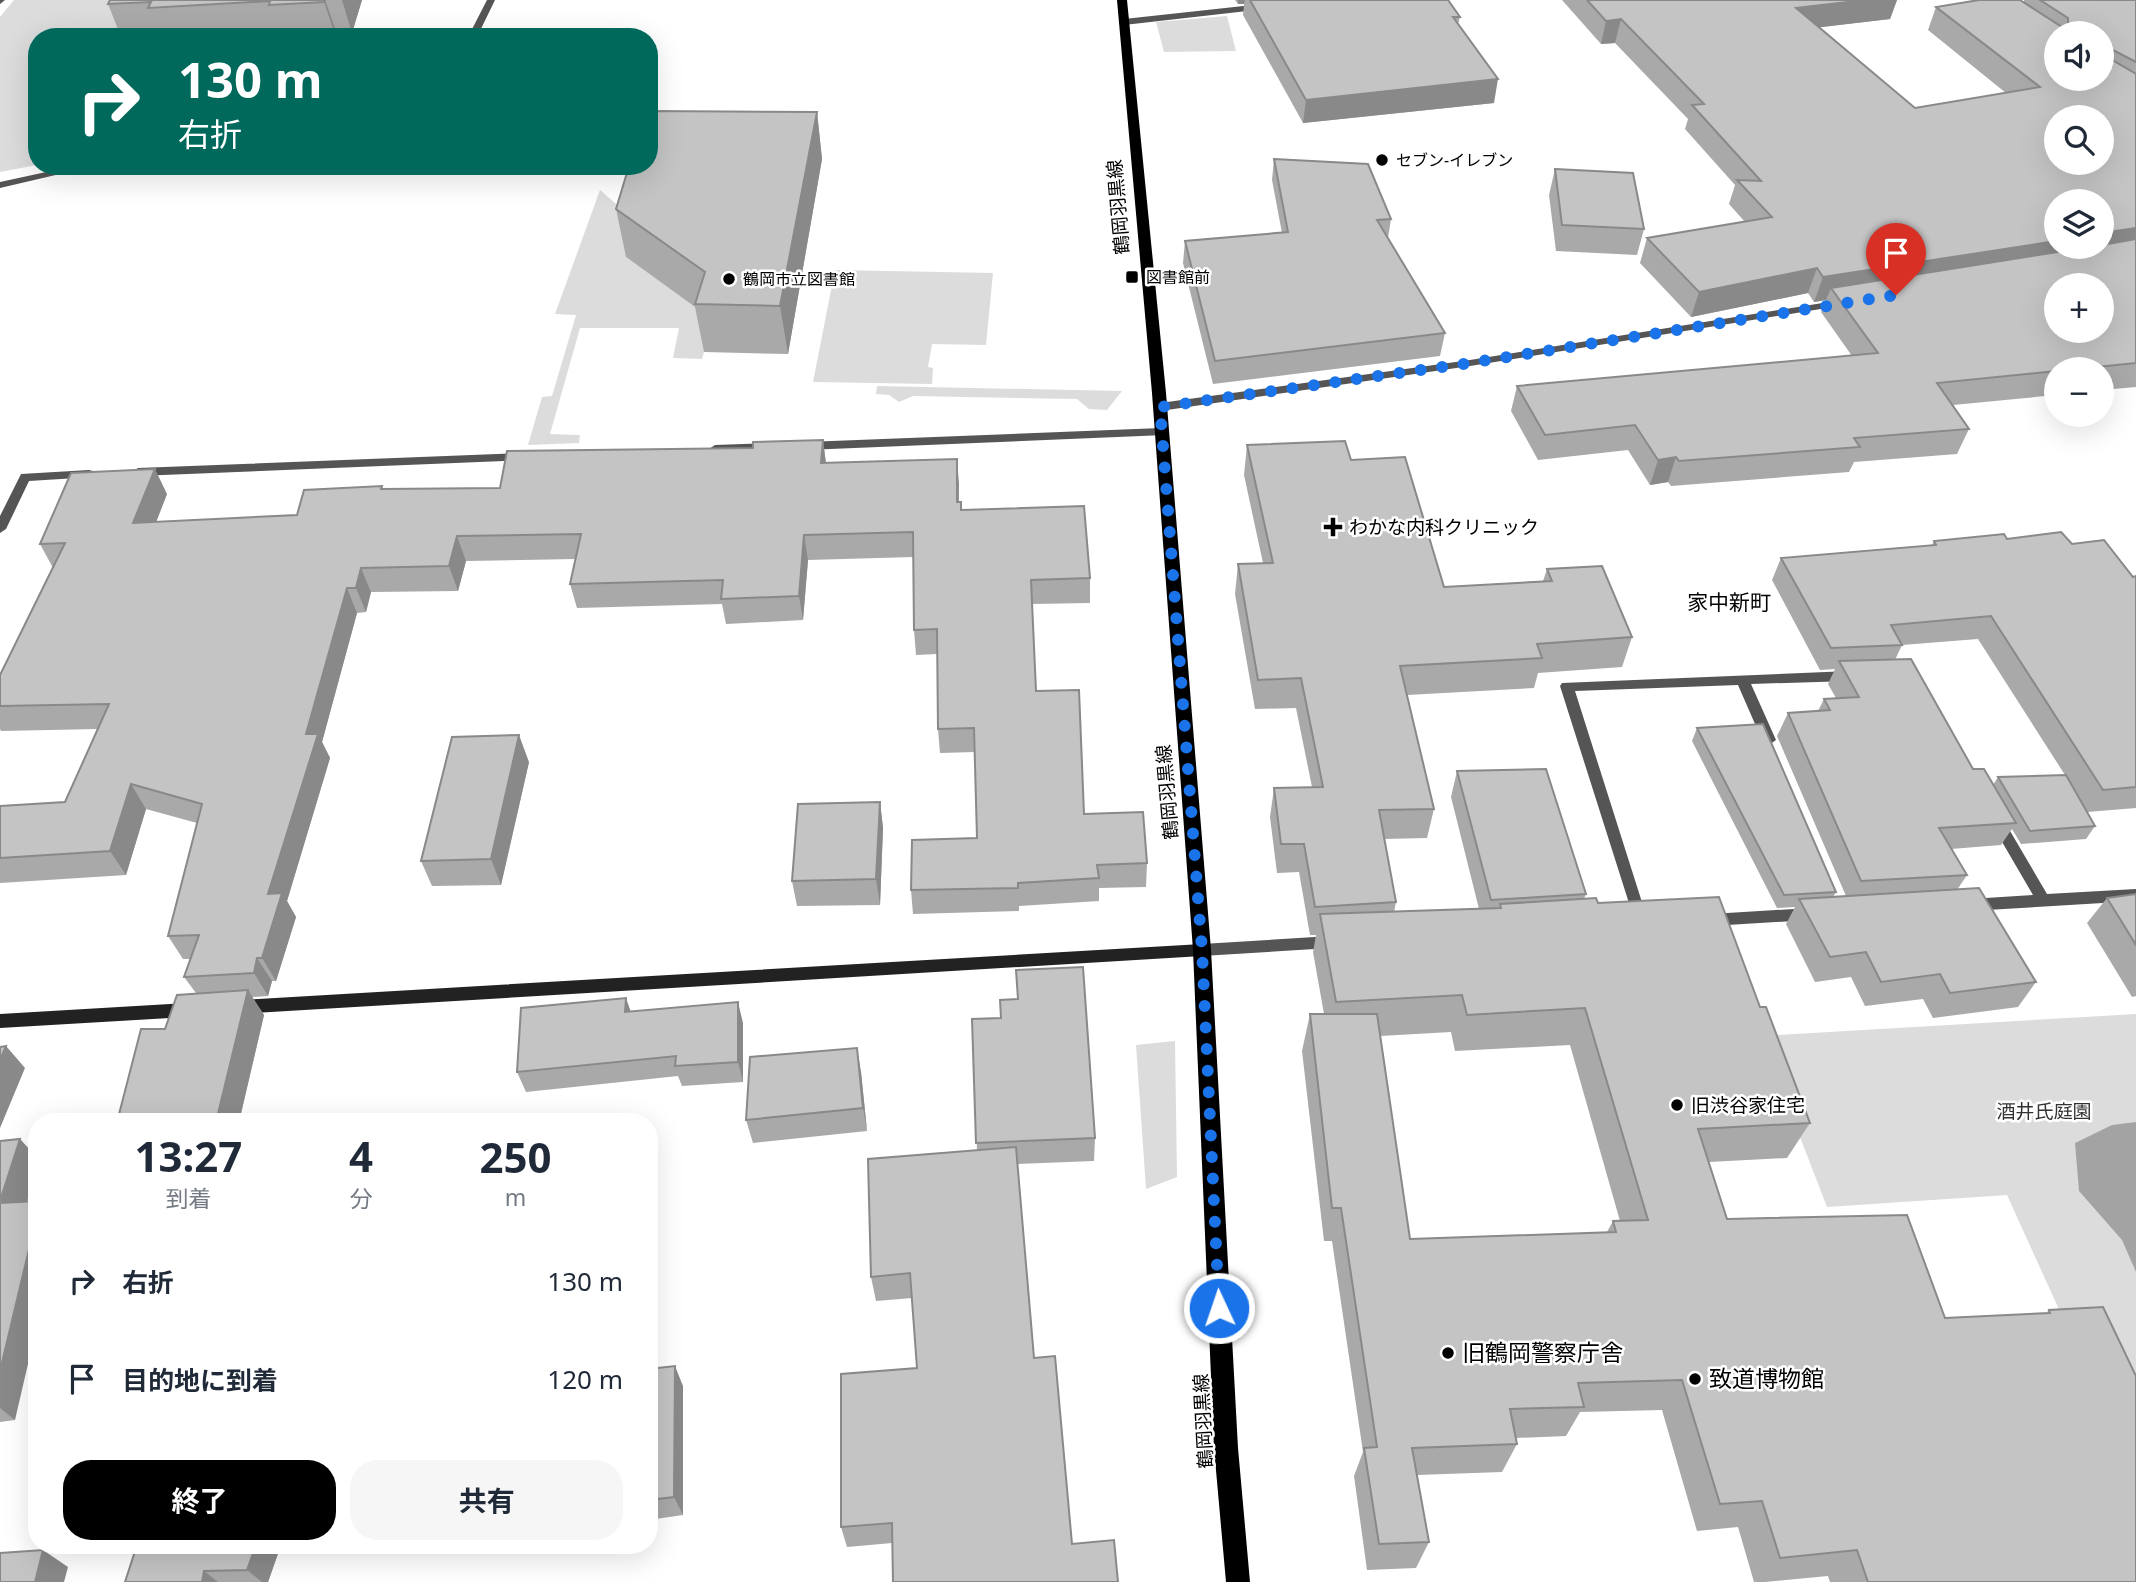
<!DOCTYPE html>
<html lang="ja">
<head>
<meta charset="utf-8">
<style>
  :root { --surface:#fff; --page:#f6f6f7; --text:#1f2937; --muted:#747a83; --accent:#000 }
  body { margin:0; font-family:"Noto Sans","Noto Sans JP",sans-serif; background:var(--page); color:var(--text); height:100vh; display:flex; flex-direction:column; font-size:26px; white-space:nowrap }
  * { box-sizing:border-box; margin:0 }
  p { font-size:23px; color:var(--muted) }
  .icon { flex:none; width:38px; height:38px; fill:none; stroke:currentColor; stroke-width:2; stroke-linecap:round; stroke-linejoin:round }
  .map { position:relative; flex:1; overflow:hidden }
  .sheet { position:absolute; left:28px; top:1113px; width:630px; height:441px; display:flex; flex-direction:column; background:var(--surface); border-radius:28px; box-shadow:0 7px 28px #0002 }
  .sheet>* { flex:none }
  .top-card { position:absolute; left:28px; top:28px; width:630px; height:147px; border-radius:28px; box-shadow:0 7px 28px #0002; background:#00695c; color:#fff; overflow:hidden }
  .tools { position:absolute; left:2044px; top:21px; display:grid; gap:14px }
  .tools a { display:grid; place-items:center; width:70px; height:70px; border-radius:50%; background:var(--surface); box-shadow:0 7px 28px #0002; font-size:35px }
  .pin { position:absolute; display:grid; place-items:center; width:60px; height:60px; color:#fff; margin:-72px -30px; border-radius:50% 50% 50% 0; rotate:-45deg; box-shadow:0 0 7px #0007 }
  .pin .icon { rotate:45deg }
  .me { position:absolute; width:77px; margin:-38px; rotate:357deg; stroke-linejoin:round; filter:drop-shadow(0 0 5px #0008) }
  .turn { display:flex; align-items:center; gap:24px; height:147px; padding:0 35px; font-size:32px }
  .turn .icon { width:91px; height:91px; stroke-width:2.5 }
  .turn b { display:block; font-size:49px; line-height:60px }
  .eta { display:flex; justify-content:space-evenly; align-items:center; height:119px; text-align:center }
  .eta b { font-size:42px; font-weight:700; line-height:49px }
  .primary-button { display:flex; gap:14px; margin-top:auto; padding:14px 35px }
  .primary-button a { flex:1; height:80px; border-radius:28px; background:var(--accent); color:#fff; font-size:28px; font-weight:700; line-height:80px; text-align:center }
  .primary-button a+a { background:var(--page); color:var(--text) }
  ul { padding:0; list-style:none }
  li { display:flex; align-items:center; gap:21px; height:98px; padding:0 35px }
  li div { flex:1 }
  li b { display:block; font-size:26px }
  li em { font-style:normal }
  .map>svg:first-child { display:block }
  .green { fill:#dcdcdc }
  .water { fill:#a3a3a3 }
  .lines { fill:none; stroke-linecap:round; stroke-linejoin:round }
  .street { fill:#555; fill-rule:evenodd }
  .secondary { fill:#222; fill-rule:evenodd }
  .primary { fill:#000; fill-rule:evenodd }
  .wall { fill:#a9a9a9; fill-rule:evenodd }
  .shaded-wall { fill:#898989 }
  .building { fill:#c4c4c4; stroke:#898989; stroke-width:2; fill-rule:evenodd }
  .route { stroke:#1a73e8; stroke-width:12; stroke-dasharray:0 21.6 }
  .poi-dot { fill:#000; stroke:#fff; stroke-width:2.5 }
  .labels { text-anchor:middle; stroke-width:5; stroke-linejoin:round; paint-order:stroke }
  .far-poi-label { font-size:16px; fill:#000; stroke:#fff; text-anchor:start }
  .street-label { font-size:19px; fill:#000; stroke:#fff }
  .poi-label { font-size:19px; fill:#000; stroke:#fff; text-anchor:start }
  .park-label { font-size:19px; fill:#333; stroke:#fff }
  .neighbourhood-label { font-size:21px; fill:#000; stroke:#fff }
  .near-poi-label { font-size:23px; fill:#000; stroke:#fff; text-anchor:start }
</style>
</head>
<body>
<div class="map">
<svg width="2136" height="1582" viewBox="0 0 2136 1582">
  <rect width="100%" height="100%" fill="#fff"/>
  <path class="green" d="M14 0H141L124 37H37V165L0 172V17Z
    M1227 16 1236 51 1164 52 1156 22Z
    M600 190 637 222 626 257 713 320 702 359 673 358 679 328H580L550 434 580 435 579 443 528 445 542 397 552 396 576 315 555 314Z
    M835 270 993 273 986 345 932 344 928 367 933 368 932 384 813 382Z
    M877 386 1122 391 1107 410 1089 409 1077 399 913 396 899 402 889 395 876 394Z
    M2136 1014V1479L2007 1195 1827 1207 1761 1036Z
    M1175 1041 1177 1177 1146 1189 1136 1045Z"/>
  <path class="water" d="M2136 1122V1272L2122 1240 2079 1191 2075 1143 2112 1125Z"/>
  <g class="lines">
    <path class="street" d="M0 0H5L0 4Z
      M487 0H495L477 37H468Z
      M1262 4 1266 7 1265 9 1124 25 1120 22 1124 19Z
      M74 166H94L0 188V182Z
      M1841 300 1845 301V305L1470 366 1160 411 1154 407 1160 403 1470 360Z
      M1161 428 1167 432 1165 435 806 450 800 446 806 442Z
      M771 443 777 447 775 450 715 453 709 449 715 445Z
      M523 453 529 457 527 460 138 476 132 472 138 468Z
      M89 470 93 471V477L29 481 6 529 0 533V516L21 474Z
      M1850 671 1857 676 1850 681 1751 684 1776 740 1769 745 1762 740 1738 685 1575 691 1647 918 1645 922 1640 924 1635 922 1560 686 1562 683Z
      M1998 817 2003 819 2047 894 2136 889V901L1970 911 1965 909 1963 905 1965 901 1970 899 2033 895 1991 823 1993 819Z
      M1810 908 1815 910 1817 914 1815 918 1810 920 1711 926 1706 924 1704 920 1706 916 1711 914Z
      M1331 936 1336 938 1339 942 1336 946 1331 948 1202 956 1197 954 1194 950 1197 946 1202 944Z"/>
    <path class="secondary" d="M1202 944 1207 946 1210 950 1207 954 1202 956 239 1014 234 1012 231 1007 234 1002 239 1000Z
      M187 1003 192 1005 195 1010 192 1015 187 1017 0 1028V1014Z"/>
    <path class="primary" d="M1117 0H1127L1166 393 1211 950 1238 1448 1250 1582H1226L1214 1448 1193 950 1152 393Z"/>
  </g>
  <path class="wall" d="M110 0H362L352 33 337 34 336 37H280V36L263 37H121L108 4Z
    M1235 0H1448L1460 17 1458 24 1494 103 1303 123 1243 15 1244 4H1238Z
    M1562 0H1897L1890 19 1820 27 1915 108 2006 93 1928 30 1936 7 2024 2V0H2136V387L2102 390V369H2056V395L1953 405 1969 429 1957 454 1854 462 1849 472 1671 486 1668 482 1650 485 1628 450 1538 460 1511 411 1517 386 1852 356 1821 312 1826 300 1814 302 1808 293 1691 317 1640 263 1647 238 1745 222 1729 204 1735 185 1685 129 1688 119 1615 43 1601 44Z
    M817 112 822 159 788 354 704 352 695 307 626 257 616 209Z
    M1274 159 1391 219 1388 238 1445 333 1440 356 1213 384 1183 263 1185 241 1282 233 1272 180Z
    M1555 169 1644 229 1637 255 1556 251 1549 195Z
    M823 440 826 463 957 459 959 502 961 510 1090 578V603L1032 604 1036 691 1084 814 1147 863 1146 887 1099 888V901L1019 906V911L913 914 911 890 977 838 975 752 940 753 938 729 937 654 916 655 914 630 913 557 808 560 803 620 726 624 722 604 577 608 570 584 575 559 466 561 458 591 371 592 366 612 357 613 322 742 330 758 287 901 296 917 276 981H272L268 996 252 997 264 1015 239 1122H117L165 1029 196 993 184 977 191 959H183L168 936 197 823 146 809 126 875 0 883V806L65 802 98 729 1 731 0 729V675L53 568 40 544 167 494 156 522 297 515 382 486 383 489 500 488 753 448Z
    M1247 445 1351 460 1444 587 1543 581 1547 569 1632 637 1622 667 1538 673 1534 688 1407 695 1434 809 1427 838 1384 839 1396 902 1394 912 1479 909 1451 797 1457 771 1586 894 1584 899 1598 903 1760 1007 1810 1123 1787 1158 1709 1162 1727 1219 1945 1318 2046 1313 2049 1310 2136 1582H1830L1828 1576 1765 1582H1754L1738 1527 1697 1531 1662 1410 1580 1412 1566 1436 1516 1438 1517 1444 1502 1472 1417 1475 1429 1542 1416 1568 1367 1570 1354 1476 1363 1452 1332 1241H1324L1302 1051 1310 1014H1324L1313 952 1316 935H1310L1299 872 1277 873 1270 817 1274 788 1312 787 1296 708 1255 709 1235 594 1238 564 1263 563 1244 475ZM1451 1032 1455 1051 1570 1045 1620 1221H1613L1607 1232 1410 1239 1380 1036Z
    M2007 539 2072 544 2133 577 2136 576V808L2087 812 2095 826 2086 839 2021 844 2012 829 2001 845 1951 849 1967 875 1957 890 2036 982 2018 1007 1933 1018 1923 999 1865 1006 1851 977 1815 982 1786 924 1795 907 1777 908 1692 741 1697 728 1836 892 1833 897 1846 896 1777 736 1788 713 1818 711 1824 699 1836 698 1828 684 1835 669 1820 670 1772 580 1781 558 1932 545 1934 541ZM1978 639 2065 775 1998 777 1993 785 1973 769 1895 660 1902 645Z
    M529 762 501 885 432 886 421 861Z
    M880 802 883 828 880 905 797 906 792 881Z
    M2136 894V996L2132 997 2087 923 2107 898Z
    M630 1011 743 1023V1082L682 1086 678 1076 526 1092 517 1072Z
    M972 1019 1095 1138 1094 1161 1017 1164 1034 1358 1072 1544 1118 1582 892 1543 847 1547 841 1527 917 1368 912 1298 876 1301 871 1277 977 1150Z
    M861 1072 867 1131 753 1143 746 1120Z
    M20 1139 37 1158V1169L27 1202 15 1420 0 1422V1141Z
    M649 1369 683 1386V1515L649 1520Z
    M137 1545H281L268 1582H125Z"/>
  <path class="shaded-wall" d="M325 0 337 34 336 37 324 2Z
    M342 0H362L352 33Z
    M1238 0H1245L1244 4H1238Z
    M1865 0H1897L1890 19 1789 31 1796 8Z
    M1621 19 1615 43 1601 44 1606 21Z
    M1498 79 1494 103 1303 123 1306 100Z
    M817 112 822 159 788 354 780 306Z
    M2136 228V250L1831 288 1826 300 1814 302 1823 277 2056 241V247H2102V233Z
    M1817 268 1808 293 1691 317 1699 292Z
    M823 440 826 465 821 463Z
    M1676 457 1668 482 1650 485 1658 460Z
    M957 459 959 484 958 527 957 502Z
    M155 469 167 494 146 548 133 523Z
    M804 535 808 560 803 620 799 596Z
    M457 536 466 561 458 591 449 566Z
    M361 568 371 592 366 612 356 588Z
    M347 588 357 613 322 742 330 758 287 901 296 917 276 981 262 958 268 894 306 734Z
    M519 735 529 762 501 885 491 859Z
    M131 784 146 809 126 875 110 851Z
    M880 802 883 828 880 905 876 879Z
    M257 958 272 981 268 996 254 973Z
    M248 990 264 1015 239 1122H216Z
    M626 998 633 1018 625 1012Z
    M738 1002 743 1023V1082L738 1062Z
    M6 1046 25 1068 0 1128V1060Z
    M857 1048 861 1072 867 1131 863 1108Z
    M20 1139 37 1158V1169L20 1224 0 1204Z
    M37 1216V1325L15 1420 0 1408V1371Z
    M675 1366 683 1386V1515L674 1497Z
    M256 1545H281L268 1582H262L247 1570Z
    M43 1550 68 1567 64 1582H35Z
    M204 1571 218 1582H202Z"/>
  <path class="building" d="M110 0H325L324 2 269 5 270 1 148 8 151 2 108 4Z
    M1250 0H1448L1460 17H1453L1498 79 1306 100Z
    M1587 0H1865L1796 8 1915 108 2040 87 1936 7 1979 0H2020L2065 29 2068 28V18L2040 0H2136V62L2111 49 2109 58 2136 74V228L2102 233V201H2056V241L1823 277 1817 268 1699 292 1647 238 1772 217 1737 180 1761 181 1692 105 1704 104 1621 19 1606 21ZM2056 33H2102V79H2056ZM2056 117H2102V163H2056Z
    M649 111 817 112 780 306 695 304 705 272 616 209 629 166H649Z
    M1274 159 1368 164 1391 219 1377 220 1445 333 1215 361 1185 241 1288 232Z
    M1555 169 1633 173 1644 229 1562 225Z
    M2136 239V363L2077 369H2056V371L1937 383 1969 429 1854 438 1860 447 1679 461 1676 457 1658 460 1635 425 1545 435 1517 386 1878 353 1831 288 2089 247H2102V245ZM2056 285H2102V331H2056Z
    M823 440 821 463 957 459V502H961V510L1084 506 1090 578 1031 580 1036 691 1079 690 1084 814 1143 812 1147 863 1097 865 1099 878 1018 883V888L911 890 912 840 977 838 974 728 938 729 937 629 914 630 913 532 804 535 799 596 721 599 723 580 570 584 581 534 457 536 449 566 361 568 356 588H347L306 734H318L268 894 282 893 262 958H257L254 973 184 977 199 935 168 936 202 804 131 784 110 851 0 858V806L65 802 109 704 0 706V675L65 543 40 544 71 473 155 469 133 523 297 515 304 490 382 486 381 489 500 488 507 451 753 448V442Z
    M1345 441 1351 460 1405 457 1444 587 1552 581 1547 569 1602 566 1632 637 1537 644 1542 658 1400 666 1434 809 1379 810 1396 902 1315 907 1304 844H1281L1274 788 1323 787 1301 678 1258 680 1238 564 1273 563 1247 445Z
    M2061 532 2072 544 2104 540 2133 577 2136 576V787L2103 790 1991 616 1891 625 1902 645 1831 648 1781 558 1936 545 1934 541 2004 534 2007 539Z
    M1911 659 1973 769H1984L2016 823 1939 828 1967 875 1861 881 1788 713 1830 710 1824 699 1859 697 1839 661Z
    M1763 724 1836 892 1784 895 1697 728Z
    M519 735 491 859 421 861 452 737Z
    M1546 769 1586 894 1491 900 1457 771Z
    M2066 775 2095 826 2030 831 1998 777Z
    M880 802 876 879 792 881 798 804Z
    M1979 888 2036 982 1950 993 1940 974 1881 982 1866 952 1830 957 1799 899Z
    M2136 894V945L2107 898Z
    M1719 897 1760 1007H1766L1810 1123 1698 1129 1727 1219 1907 1215 1945 1318 2050 1313 2049 1310 2103 1307 2136 1376V1582H1868L1857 1550 1780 1558 1762 1501 1720 1504 1682 1380 1578 1383 1584 1407 1510 1409 1517 1444 1412 1448 1429 1542 1379 1544 1364 1448 1377 1447 1341 1208H1332L1310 1014H1377L1410 1239 1616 1232 1613 1221 1648 1220 1585 1008 1467 1015 1462 995 1336 1002 1320 914 1501 908 1500 904 1596 898 1598 903Z
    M1083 967 1095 1138 976 1143 972 1019 1001 1018 1000 1000 1018 999 1016 970Z
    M248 990 216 1122H117L141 1029H165L177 995Z
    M626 998 625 1012 738 1002V1062L675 1066 676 1056 517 1072 521 1008Z
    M6 1046 0 1060V1047Z
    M857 1048 863 1108 746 1120 750 1057Z
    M20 1139 0 1201V1141Z
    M1016 1147 1034 1358 1055 1356 1072 1544 1114 1540 1118 1582H893L892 1523 841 1527V1374L917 1368 910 1273 871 1277 868 1159Z
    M37 1201V1216L0 1371V1203Z
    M675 1366 674 1497 649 1500V1369Z
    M137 1545H256L247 1570 204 1571 202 1582H125Z
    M43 1550 35 1582H0V1553Z"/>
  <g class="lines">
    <path class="route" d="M1219 1308 1202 950 1160 407 1470 363 1896 295"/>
  </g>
  <g class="poi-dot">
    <circle cx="1382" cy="160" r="7"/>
    <rect x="1125" y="270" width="14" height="14" rx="3.5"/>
    <circle cx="729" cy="279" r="7"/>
    <path d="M1329.5 516.5h7v7h7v7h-7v7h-7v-7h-7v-7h7z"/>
    <circle cx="1677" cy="1105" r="7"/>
    <circle cx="1448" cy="1353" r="7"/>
    <circle cx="1695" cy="1379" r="7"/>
  </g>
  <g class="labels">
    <g class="far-poi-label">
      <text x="1396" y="166">セブン-イレブン</text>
      <text x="1146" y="283">図書館前</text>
      <text x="743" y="285">鶴岡市立図書館</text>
    </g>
    <g class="street-label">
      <text transform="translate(1118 207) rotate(-95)" y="7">鶴岡羽黒線</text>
      <text transform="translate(1167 792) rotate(-95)" y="7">鶴岡羽黒線</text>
      <text transform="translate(1203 1421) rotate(-93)" y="7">鶴岡羽黒線</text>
    </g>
    <g class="poi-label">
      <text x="1349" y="534">わかな内科クリニック</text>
      <text x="1691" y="1112">旧渋谷家住宅</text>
    </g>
    <g class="park-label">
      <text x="2044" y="1118">酒井氏庭園</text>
    </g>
    <g class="neighbourhood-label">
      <text x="1729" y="610">家中新町</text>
    </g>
    <g class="near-poi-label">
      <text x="1462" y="1361">旧鶴岡警察庁舎</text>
      <text x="1709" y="1387">致道博物館</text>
    </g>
  </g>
</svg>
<div class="tools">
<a><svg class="icon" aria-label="sound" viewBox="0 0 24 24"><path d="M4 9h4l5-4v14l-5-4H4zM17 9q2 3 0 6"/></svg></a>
<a><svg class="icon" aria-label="search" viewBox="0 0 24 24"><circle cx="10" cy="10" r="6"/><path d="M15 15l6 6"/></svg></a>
<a><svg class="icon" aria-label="layers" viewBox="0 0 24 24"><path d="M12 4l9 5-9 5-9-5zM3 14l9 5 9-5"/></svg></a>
<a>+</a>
<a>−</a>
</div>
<div class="pin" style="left:1896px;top:295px;background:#d93025"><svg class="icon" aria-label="arrive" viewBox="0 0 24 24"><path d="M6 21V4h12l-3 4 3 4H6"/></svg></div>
<svg class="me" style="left:1219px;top:1308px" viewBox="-20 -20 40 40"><circle r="17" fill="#1a73e8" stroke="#fff" stroke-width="3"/><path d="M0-11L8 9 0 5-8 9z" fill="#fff"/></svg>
<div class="top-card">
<div class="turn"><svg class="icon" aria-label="right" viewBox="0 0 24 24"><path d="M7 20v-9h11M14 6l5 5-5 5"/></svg><div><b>130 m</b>右折</div></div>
</div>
<section class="sheet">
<div class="eta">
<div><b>13:27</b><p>到着</p></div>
<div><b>4</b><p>分</p></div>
<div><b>250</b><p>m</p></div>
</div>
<ul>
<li><svg class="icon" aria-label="right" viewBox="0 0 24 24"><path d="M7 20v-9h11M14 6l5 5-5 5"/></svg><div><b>右折</b></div><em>130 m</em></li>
<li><svg class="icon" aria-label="arrive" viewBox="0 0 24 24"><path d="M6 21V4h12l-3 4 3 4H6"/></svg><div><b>目的地に到着</b></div><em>120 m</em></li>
</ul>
<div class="primary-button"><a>終了</a><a>共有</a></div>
</section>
</div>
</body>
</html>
